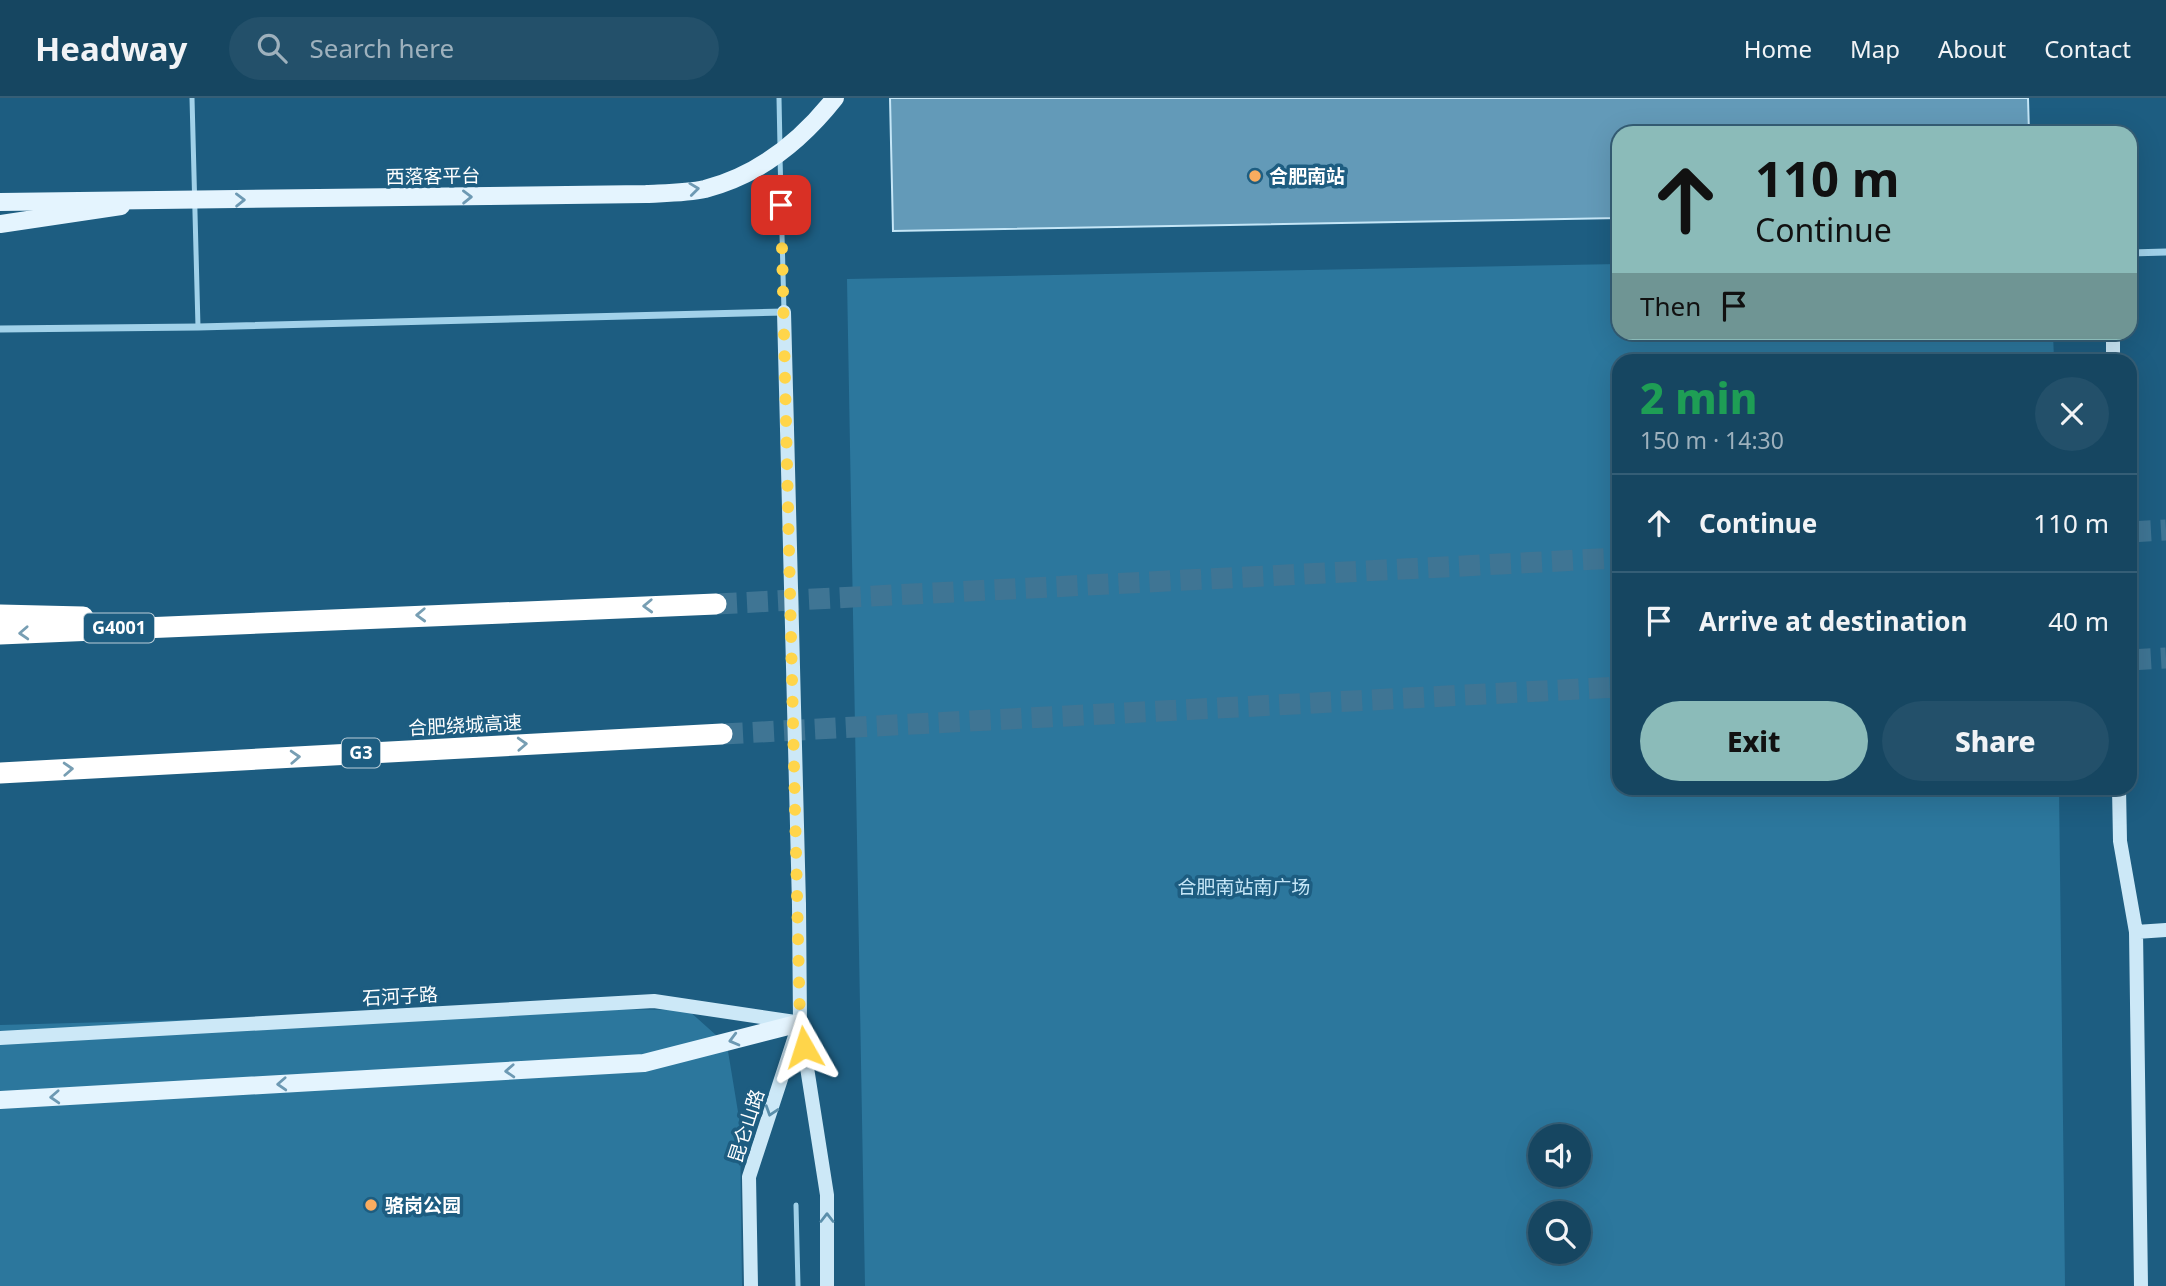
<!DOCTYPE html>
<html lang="en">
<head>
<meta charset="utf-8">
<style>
  :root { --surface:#164661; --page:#23506a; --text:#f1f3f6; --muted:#9eb1bd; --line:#355e76; --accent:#8bbbb9 }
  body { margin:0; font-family:"Noto Sans","Noto Sans SC",sans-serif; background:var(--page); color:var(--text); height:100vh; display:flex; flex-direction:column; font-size:26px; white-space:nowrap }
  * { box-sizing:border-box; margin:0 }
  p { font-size:23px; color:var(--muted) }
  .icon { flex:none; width:38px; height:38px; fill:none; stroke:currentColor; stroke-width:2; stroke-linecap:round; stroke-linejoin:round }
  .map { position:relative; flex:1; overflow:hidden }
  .sheet { position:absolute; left:1612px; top:256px; width:525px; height:441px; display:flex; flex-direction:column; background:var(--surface); border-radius:21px; box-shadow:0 7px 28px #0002,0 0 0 2px var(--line) }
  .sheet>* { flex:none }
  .guide { position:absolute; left:1612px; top:28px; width:525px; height:214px; border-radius:21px; box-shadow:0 7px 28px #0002,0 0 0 2px var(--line); background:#8bbbb9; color:#111; overflow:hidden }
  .fabs { position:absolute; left:1528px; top:1026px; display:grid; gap:14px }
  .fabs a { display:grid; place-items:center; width:63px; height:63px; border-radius:50%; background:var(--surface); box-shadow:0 7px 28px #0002,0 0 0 2px var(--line); font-size:35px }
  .pin { position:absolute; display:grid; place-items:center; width:60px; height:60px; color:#fff; margin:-30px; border-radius:14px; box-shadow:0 4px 10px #0006 }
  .me { position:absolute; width:77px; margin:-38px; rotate:354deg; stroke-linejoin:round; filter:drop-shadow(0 0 5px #0008) }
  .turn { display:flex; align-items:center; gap:24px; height:147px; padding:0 28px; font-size:32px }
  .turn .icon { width:91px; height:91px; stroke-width:2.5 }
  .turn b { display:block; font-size:49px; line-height:60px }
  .then { display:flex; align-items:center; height:66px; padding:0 28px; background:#0003; gap:14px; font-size:26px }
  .round { display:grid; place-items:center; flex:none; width:74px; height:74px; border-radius:37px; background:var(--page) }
  .head { display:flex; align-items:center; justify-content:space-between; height:119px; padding:0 28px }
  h1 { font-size:42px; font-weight:800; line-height:52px; color:#1e9e55 }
  .action { display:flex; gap:14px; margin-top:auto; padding:14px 28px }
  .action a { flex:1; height:80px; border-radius:42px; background:var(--accent); color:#111; font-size:28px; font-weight:800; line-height:80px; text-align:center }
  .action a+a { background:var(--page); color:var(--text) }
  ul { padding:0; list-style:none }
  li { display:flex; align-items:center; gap:21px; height:98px; padding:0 28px; border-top:2px solid var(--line) }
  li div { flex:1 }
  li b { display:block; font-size:26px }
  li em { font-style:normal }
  header { display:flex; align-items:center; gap:42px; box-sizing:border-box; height:98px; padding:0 35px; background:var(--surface); border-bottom:2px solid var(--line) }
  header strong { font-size:33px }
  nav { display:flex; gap:38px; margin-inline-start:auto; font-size:24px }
  .search { width:490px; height:63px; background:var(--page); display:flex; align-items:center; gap:18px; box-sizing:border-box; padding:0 24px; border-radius:38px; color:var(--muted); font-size:26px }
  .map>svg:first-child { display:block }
  .green { fill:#2c779d; fill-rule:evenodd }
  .building { fill:#639ab8; stroke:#c5e6f7; stroke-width:2 }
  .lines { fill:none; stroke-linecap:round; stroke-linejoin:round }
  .highway-tunnel { stroke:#3f7594; stroke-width:21; stroke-dasharray:21 10; stroke-linecap:butt }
  .lane { stroke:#a1d1e9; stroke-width:5 }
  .street { stroke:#a1d1e9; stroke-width:7 }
  .secondary { stroke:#cce8f7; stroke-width:14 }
  .primary { stroke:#e4f4fe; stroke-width:18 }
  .highway { stroke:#fff; stroke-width:21 }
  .secondary-bridge { stroke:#cce8f7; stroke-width:14 }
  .primary-bridge { stroke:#e4f4fe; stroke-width:18 }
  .oneway { stroke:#6d99b3 }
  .oneway2 { stroke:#779eb3 }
  .oneway3 { stroke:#5a8eaa }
  .route { stroke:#ffd54a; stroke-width:12; stroke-dasharray:0 21.6 }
  .poi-dot { fill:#faac5f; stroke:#1d5d81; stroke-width:2.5 }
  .labels { text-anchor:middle; stroke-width:7; stroke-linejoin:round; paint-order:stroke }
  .shield { fill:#1d5d81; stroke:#bbced9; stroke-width:2 }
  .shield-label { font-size:18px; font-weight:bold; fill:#fff }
  .street-label { font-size:19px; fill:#fff; stroke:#1d5d81 }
  .poi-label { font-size:19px; font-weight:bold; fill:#fff; stroke:#1d5d81; text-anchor:start }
  .park-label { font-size:19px; fill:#c5e6f7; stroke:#1d5d81 }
</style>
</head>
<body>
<header>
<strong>Headway</strong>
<div class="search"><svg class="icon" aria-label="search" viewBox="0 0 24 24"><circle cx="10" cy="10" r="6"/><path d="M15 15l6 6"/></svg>Search here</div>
<nav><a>Home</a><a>Map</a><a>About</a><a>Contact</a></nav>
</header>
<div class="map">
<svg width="2166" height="1188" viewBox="0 0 2166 1188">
  <rect width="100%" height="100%" fill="#1d5d81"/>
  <path class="green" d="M1619 166V234L2053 235 2054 262H1619V690H2059L2065 1188H865L847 181ZM1540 1038H1578V1076H1540ZM1540 1115H1578V1153H1540Z
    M589 911 688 912 727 947 740 1026 742 1188H0V927Z"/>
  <path class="building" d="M890 0H2028L2029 35H1619V120L893 133Z"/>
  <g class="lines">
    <path class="highway-tunnel" d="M2130 434 2166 432
      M716 506 1619 460
      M2130 562 2166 560
      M722 636 1619 589"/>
    <path class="lane" d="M192 0 198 229
      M779 0 780 49
      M780 59 784 214
      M796 1107 798 1188"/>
    <path class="street" d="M2130 155 2166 154
      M0 231 198 229 784 214"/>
    <path class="secondary" d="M784 214 787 331
      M2113 234V262
      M2119 690 2120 743 2136 834 2141 1188
      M799 807 800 925 827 1097V1188
      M2136 834 2166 832
      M0 940 654 903 795 924
      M751 1188 749 1079 798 929"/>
    <path class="primary" d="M0 126 121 108
      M0 1002 644 965 800 925"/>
    <path class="highway" d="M0 517 83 519
      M0 536 716 506
      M0 675 722 636"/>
    <path class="secondary-bridge" d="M787 331 799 807"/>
    <path class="primary-bridge" d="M0 104 646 96C665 95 687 95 705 91 760 77 801 43 835 0"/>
  </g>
  <defs><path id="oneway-chevron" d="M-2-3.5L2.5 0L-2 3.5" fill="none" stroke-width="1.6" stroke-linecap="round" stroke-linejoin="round" transform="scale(1.75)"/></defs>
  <g class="oneway">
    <use href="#oneway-chevron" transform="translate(694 91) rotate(-7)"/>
    <use href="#oneway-chevron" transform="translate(467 99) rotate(-1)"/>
    <use href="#oneway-chevron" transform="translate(240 102) rotate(-1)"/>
    <use href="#oneway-chevron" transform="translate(734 942) rotate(165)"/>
    <use href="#oneway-chevron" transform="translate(510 973) rotate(177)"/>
    <use href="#oneway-chevron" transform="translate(282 986) rotate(177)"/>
    <use href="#oneway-chevron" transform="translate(55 999) rotate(177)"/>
  </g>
  <g class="oneway2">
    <use href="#oneway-chevron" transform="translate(648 508) rotate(178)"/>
    <use href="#oneway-chevron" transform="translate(421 517) rotate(178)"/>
    <use href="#oneway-chevron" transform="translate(24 535) rotate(177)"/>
    <use href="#oneway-chevron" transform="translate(522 646) rotate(-3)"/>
    <use href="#oneway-chevron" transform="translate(295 659) rotate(-3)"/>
    <use href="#oneway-chevron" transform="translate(68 671) rotate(-3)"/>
  </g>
  <g class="oneway3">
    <use href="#oneway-chevron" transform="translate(771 1013) rotate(108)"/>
    <use href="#oneway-chevron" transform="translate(827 1120) rotate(-90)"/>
  </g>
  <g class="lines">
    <path class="route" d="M781 107 800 925 804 949"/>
  </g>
  <g class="poi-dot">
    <circle cx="1255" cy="78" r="7"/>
    <circle cx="371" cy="1107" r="7"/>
  </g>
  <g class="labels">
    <g class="shield">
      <rect x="84" y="515.5" width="70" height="29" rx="5"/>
      <rect x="342" y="640.5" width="38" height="29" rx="5"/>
    </g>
    <g class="shield-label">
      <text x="119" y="536">G4001</text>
      <text x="361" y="661">G3</text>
    </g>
    <g class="street-label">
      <text transform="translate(433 78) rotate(-1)" y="7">西落客平台</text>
      <text transform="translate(465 627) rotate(-3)" y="7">合肥绕城高速</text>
      <text transform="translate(400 898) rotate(-3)" y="7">石河子路</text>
      <text transform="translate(746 1028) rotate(-72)" y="7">昆仑山路</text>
    </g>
    <g class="poi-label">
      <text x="1269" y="85">合肥南站</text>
      <text x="385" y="1114">骆岗公园</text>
    </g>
    <g class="park-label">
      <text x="1244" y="796">合肥南站南广场</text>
    </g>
  </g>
</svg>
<div class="fabs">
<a><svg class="icon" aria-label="sound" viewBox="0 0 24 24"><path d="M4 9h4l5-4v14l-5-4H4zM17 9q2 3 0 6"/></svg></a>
<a><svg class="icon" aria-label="search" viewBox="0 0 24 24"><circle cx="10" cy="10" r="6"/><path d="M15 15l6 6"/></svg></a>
</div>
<div class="pin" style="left:781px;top:107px;background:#d93025"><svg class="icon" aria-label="arrive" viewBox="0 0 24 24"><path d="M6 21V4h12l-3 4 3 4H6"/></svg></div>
<svg class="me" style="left:804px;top:949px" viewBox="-20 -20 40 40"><path d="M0-17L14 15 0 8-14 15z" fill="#ffd54a" stroke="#fff" stroke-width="4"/></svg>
<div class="guide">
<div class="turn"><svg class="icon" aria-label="ahead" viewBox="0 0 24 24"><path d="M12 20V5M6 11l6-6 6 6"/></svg><div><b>110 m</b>Continue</div></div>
<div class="then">Then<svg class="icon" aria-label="arrive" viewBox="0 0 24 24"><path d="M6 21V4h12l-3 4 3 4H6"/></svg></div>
</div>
<section class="sheet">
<div class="head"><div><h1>2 min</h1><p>150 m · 14:30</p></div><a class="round"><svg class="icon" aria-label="close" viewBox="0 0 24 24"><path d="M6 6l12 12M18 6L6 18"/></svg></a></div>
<ul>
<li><svg class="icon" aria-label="ahead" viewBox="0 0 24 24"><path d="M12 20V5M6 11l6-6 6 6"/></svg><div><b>Continue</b></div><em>110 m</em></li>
<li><svg class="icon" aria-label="arrive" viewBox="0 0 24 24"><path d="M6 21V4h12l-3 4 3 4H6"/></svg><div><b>Arrive at destination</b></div><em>40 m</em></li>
</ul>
<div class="action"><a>Exit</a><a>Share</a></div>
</section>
</div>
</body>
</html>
